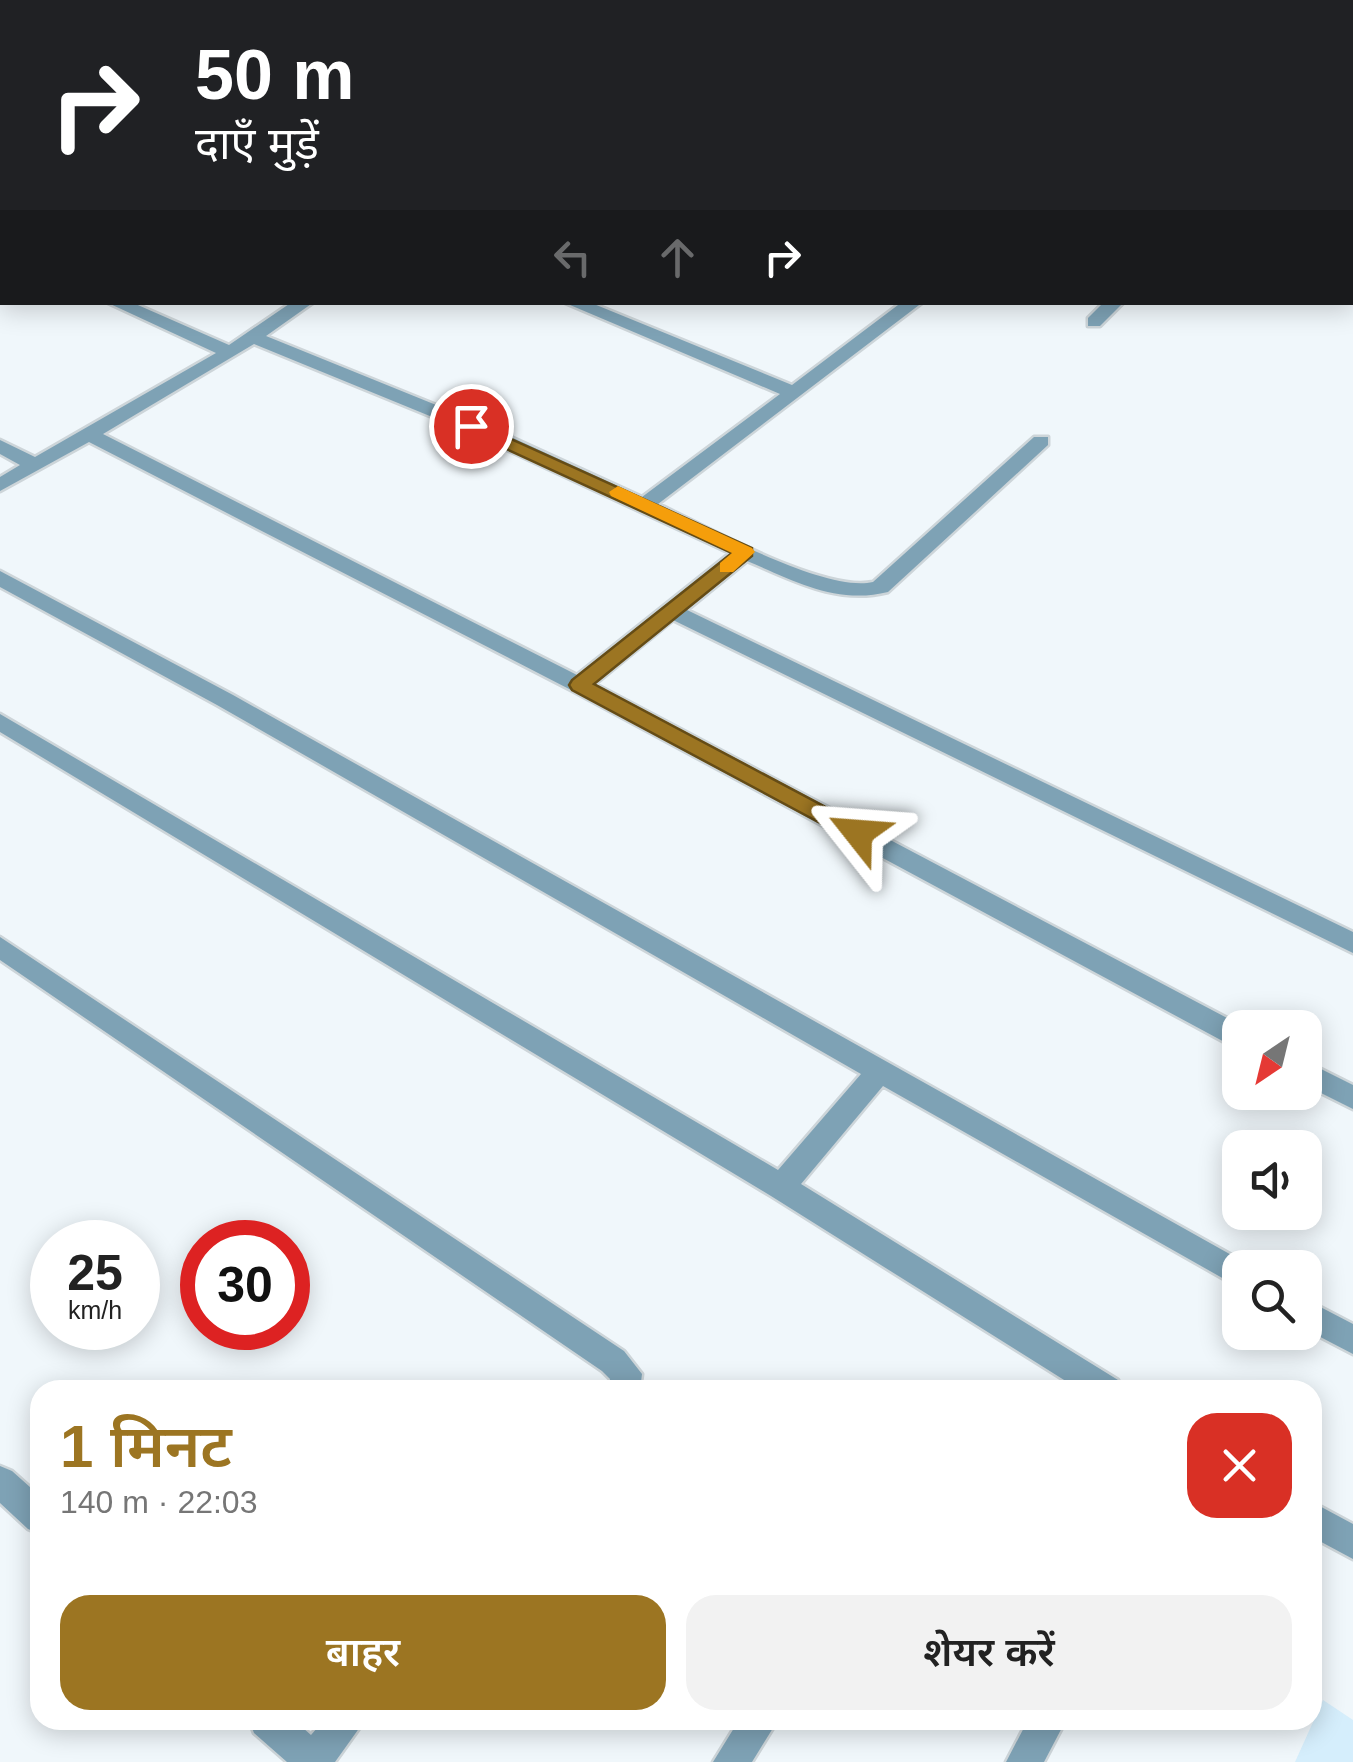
<!DOCTYPE html>
<html lang="hi">
<head>
<meta charset="utf-8">
<style>
  :root { --surface:#fff; --page:#f2f2f2; --text:#222; --muted:#767676; --accent:#9c7522 }
  body { margin:0; font-family:Helvetica,"Noto Sans Devanagari",sans-serif; background:var(--page); color:var(--text); height:100vh; display:flex; flex-direction:column; font-size:38px; white-space:nowrap }
  * { box-sizing:border-box; margin:0 }
  p { font-size:32px; color:var(--muted) }
  .icon { flex:none; width:55px; height:55px; fill:none; stroke:currentColor; stroke-width:2; stroke-linecap:round; stroke-linejoin:round }
  .map { position:relative; flex:1; overflow:hidden }
  .sheet { position:absolute; left:30px; top:1380px; width:1292px; height:350px; display:flex; flex-direction:column; background:var(--surface); border-radius:30px; box-shadow:0 5px 25px #0003 }
  .sheet>* { flex:none }
  .guide { position:absolute; left:0px; top:0px; width:1355px; height:305px; box-shadow:0 5px 25px #0003; background:#202124; color:#fff; overflow:hidden }
  .needle { width:65px; rotate:215deg }
  .controls { position:absolute; left:1222px; top:1010px; display:grid; gap:20px }
  .controls a { display:grid; place-items:center; width:100px; height:100px; border-radius:20px; background:var(--surface); box-shadow:0 5px 25px #0003; font-size:50px }
  .speed { position:absolute; left:30px; top:1220px; display:flex; gap:20px; font-size:50px; font-weight:700; text-align:center }
  .speed>* { display:grid; place-content:center; width:130px; height:130px; border-radius:50%; background:var(--surface); box-shadow:0 5px 25px #0003; line-height:1 }
  .speed small { font-size:25px; font-weight:400 }
  .speed .limit { border:15px solid #d22; background:#fff; color:#111 }
  .pin { position:absolute; display:grid; place-items:center; width:85px; height:85px; color:#fff; margin:-42px; border:5px solid #fff; border-radius:50%; box-shadow:0 2px 10px #0007 }
  .me { position:absolute; width:110px; margin:-55px; rotate:298deg; stroke-linejoin:round; filter:drop-shadow(0 0 8px #0008) }
  .turn { display:flex; align-items:center; gap:35px; height:210px; padding:0 30px; font-size:45px }
  .turn .icon { width:130px; height:130px; stroke-width:2.5 }
  .turn b { display:block; font-size:70px; line-height:85px }
  .lanes { display:flex; align-items:center; height:95px; padding:0 30px; background:#0003; justify-content:center; gap:50px; direction:ltr }
  .lanes .off { opacity:.35 }
  .round { display:grid; place-items:center; flex:none; width:105px; height:105px; border-radius:30px; background:var(--page) }
  .headline { display:flex; align-items:center; justify-content:space-between; height:170px; padding:0 30px }
  h1 { font-size:60px; font-weight:600; line-height:75px; color:var(--accent) }
  .button { display:flex; gap:20px; margin-top:auto; padding:20px 30px }
  .button a { flex:1; height:115px; border-radius:30px; background:var(--accent); color:#fff; font-size:40px; font-weight:600; line-height:115px; text-align:center }
  .button a+a { background:var(--page); color:var(--text) }
  .map>svg:first-child { display:block }
  .built { fill:#d5eefc }
  .lines { fill:none; stroke-linecap:round; stroke-linejoin:round }
  .minor-casing { stroke:#cdd5d9; stroke-width:5 }
  .minor { fill:#7ea2b5; fill-rule:evenodd }
  .route { fill:#9c7522; stroke:#654c16; stroke-width:2.5 }
  .slow { fill:#f59e0b }
</style>
</head>
<body>
<div class="map">
<svg width="1353" height="1762" viewBox="0 0 1353 1762">
  <rect width="100%" height="100%" fill="#f0f7fb"/>
  <path class="built" d="M1323 1700 1353 1720V1762H1295Z"/>
  <g class="lines">
    <g class="minor-casing">
      <path id="minor" d="M233 0H253L254 2H235Z
        M0 248H2V259H0Z
        M106 302H131L229 345 292 302H314L266 336 478 422 642 497 780 394 563 302H589L792 385 902 302H923L658 504C707 527 824 593 873 582L1034 437H1048V445L888 592C836 605 793 580 747 561L687 610 1353 932V953L673 620 595 684 1246 1028H1240V1048L1230 1045 571 690 89 442 0 491V477L20 465 0 454V440L35 457 216 353ZM254 344 464 430 730 553 577 675 103 434Z
        M1104 302H1124L1100 326H1088V318Z
        M0 571 233 695 1251 1266 1240 1268V1288L883 1086 801 1184 1118 1380 1123 1390H1080L771 1196 0 732V714L778 1170 861 1074 217 705 0 587Z
        M0 937 624 1351 642 1374 640 1390H608L610 1379 602 1371 0 960Z
        M1305 1061 1353 1085V1109L1305 1085Z
        M1305 1299 1353 1324V1354L1305 1329Z
        M0 1466 12 1471 40 1496V1534L28 1529 0 1503Z
        M1312 1502 1353 1524V1559L1312 1537Z
        M249 1720H294L311 1735 324 1720H365L335 1762H287L254 1733Z
        M739 1720H778L752 1762H713Z
        M1028 1720H1066L1044 1762H1006Z"/>
    </g>
    <use href="#minor" class="minor"/>
  </g>
  <path class="route" d="M471 421 752 548V556L594 684 865 828 869 833 865 839H850L572 690 569 685 572 680 732 553 465 430 462 426Z"/>
  <path class="slow" d="M618 486 752 548 755 552 733 572H720V563L732 553 611 496 609 492Z"/>
</svg>
<div class="controls">
<a><svg class="needle" viewBox="-14 -14 28 28"><path d="M0-13l5 13h-10z" fill="#e53935"/><path d="M0 13l5-13h-10z" fill="#767676"/></svg></a>
<a><svg class="icon" aria-label="sound" viewBox="0 0 24 24"><path d="M4 9h4l5-4v14l-5-4H4zM17 9q2 3 0 6"/></svg></a>
<a><svg class="icon" aria-label="search" viewBox="0 0 24 24"><circle cx="10" cy="10" r="6"/><path d="M15 15l6 6"/></svg></a>
</div>
<div class="speed"><div>25<small>km/h</small></div><div class="limit">30</div></div>
<div class="pin" style="left:471px;top:426px;background:#d93025"><svg class="icon" aria-label="arrive" viewBox="0 0 24 24"><path d="M6 21V4h12l-3 4 3 4H6"/></svg></div>
<svg class="me" style="left:858px;top:833px" viewBox="-20 -20 40 40"><path d="M0-17L14 15 0 8-14 15z" fill="#9c7522" stroke="#fff" stroke-width="4"/></svg>
<div class="guide">
<div class="turn"><svg class="icon" aria-label="right" viewBox="0 0 24 24"><path d="M7 20v-9h11M14 6l5 5-5 5"/></svg><div><b>50 m</b>दाएँ मुड़ें</div></div>
<div class="lanes"><svg class="icon off" aria-label="left" viewBox="0 0 24 24"><path d="M17 20v-9H6M10 6l-5 5 5 5"/></svg><svg class="icon off" aria-label="ahead" viewBox="0 0 24 24"><path d="M12 20V5M6 11l6-6 6 6"/></svg><svg class="icon" aria-label="right" viewBox="0 0 24 24"><path d="M7 20v-9h11M14 6l5 5-5 5"/></svg></div>
</div>
<section class="sheet">
<div class="headline"><div><h1>1 मिनट</h1><p>140 m · 22:03</p></div><a class="round" style="background:#d93025;color:#fff"><svg class="icon" aria-label="close" viewBox="0 0 24 24"><path d="M6 6l12 12M18 6L6 18"/></svg></a></div>
<div class="button"><a>बाहर</a><a>शेयर करें</a></div>
</section>
</div>
</body>
</html>
